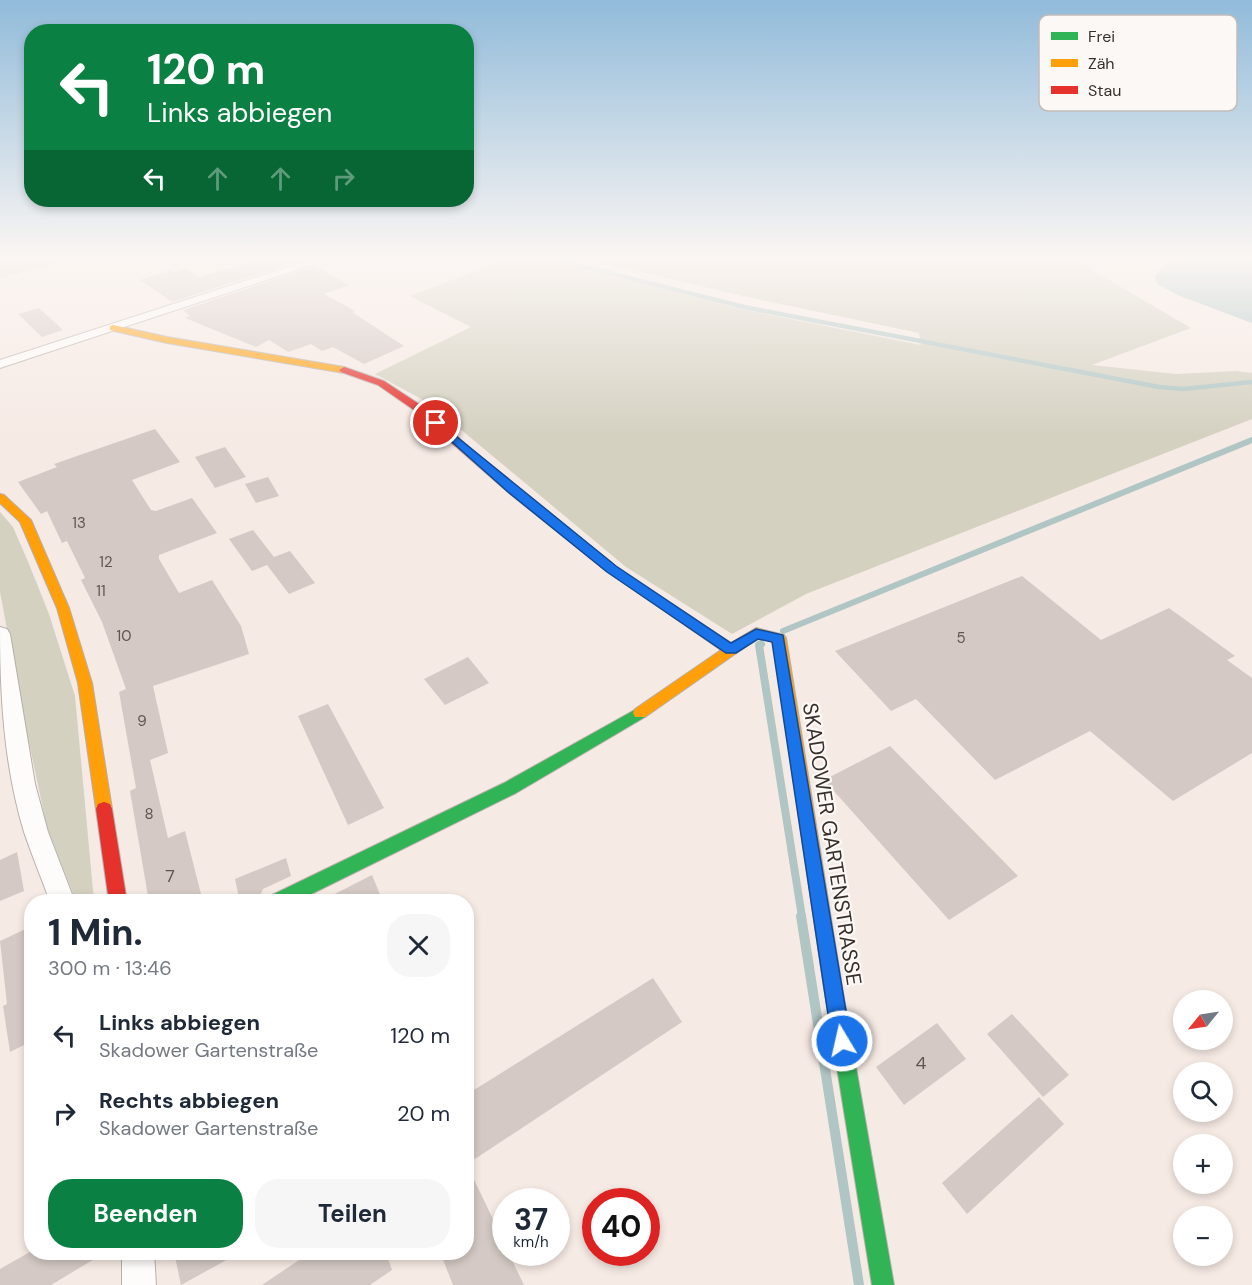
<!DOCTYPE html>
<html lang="de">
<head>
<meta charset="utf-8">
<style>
  :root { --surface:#fff; --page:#f6f6f7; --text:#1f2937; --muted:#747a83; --accent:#0b8043 }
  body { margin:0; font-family:"DM Sans",sans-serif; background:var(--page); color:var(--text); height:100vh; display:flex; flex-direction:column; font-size:22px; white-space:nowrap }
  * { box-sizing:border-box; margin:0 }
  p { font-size:20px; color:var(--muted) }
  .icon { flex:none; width:33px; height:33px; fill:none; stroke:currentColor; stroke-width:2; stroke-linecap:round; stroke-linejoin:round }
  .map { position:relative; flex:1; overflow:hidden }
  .sheet { position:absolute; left:24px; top:894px; width:450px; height:366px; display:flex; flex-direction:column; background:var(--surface); border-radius:24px; box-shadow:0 3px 9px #0003 }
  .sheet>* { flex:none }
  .top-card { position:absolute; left:24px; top:24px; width:450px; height:183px; border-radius:24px; box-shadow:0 3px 9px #0003; background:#0b8043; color:#fff; overflow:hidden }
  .needle { width:39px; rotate:240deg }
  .controls { position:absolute; left:1173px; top:990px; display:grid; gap:12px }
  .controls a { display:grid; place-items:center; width:60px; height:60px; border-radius:50%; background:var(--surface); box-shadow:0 3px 9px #0003; font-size:30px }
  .speed { position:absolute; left:492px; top:1188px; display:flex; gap:12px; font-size:30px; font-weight:700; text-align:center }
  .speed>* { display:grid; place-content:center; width:78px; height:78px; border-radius:50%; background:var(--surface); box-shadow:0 3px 9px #0003; line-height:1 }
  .speed small { font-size:15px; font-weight:400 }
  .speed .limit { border:9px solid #d22; background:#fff; color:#111 }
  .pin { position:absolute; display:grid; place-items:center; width:51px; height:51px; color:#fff; margin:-26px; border:3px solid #fff; border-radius:50%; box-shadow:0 2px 6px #0007 }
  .me { position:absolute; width:66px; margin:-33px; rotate:351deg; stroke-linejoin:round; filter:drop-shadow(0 0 4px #0008) }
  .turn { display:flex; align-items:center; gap:21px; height:126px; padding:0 24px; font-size:27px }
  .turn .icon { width:78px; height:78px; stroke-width:2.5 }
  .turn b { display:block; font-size:42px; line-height:51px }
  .lanes { display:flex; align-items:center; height:57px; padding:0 24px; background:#0003; justify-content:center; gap:30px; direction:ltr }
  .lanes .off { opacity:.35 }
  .round { display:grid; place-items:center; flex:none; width:63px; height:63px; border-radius:24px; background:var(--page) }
  .summary { display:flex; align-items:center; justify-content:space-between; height:102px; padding:0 24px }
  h1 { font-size:36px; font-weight:700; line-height:45px }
  .action { display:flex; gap:12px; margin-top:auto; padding:12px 24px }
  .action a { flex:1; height:69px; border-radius:24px; background:var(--accent); color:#fff; font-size:24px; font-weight:700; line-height:69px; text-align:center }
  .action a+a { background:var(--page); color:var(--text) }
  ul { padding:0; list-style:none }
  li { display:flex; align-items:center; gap:18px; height:78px; padding:0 24px }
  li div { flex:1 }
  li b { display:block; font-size:22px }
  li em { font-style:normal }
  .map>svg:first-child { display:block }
  .green { fill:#d4d1c1 }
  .water { fill:#afc6c5 }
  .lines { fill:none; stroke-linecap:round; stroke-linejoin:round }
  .stream-far3 { stroke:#afc6c5; stroke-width:4.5 }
  .stream-far2 { stroke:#afc6c5; stroke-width:6 }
  .stream-far1 { stroke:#afc6c5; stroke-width:8 }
  .stream { stroke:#afc6c5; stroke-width:10 }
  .building { fill:#d4c9c4 }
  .street-casing { stroke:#b8afab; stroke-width:2 }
  .fast-casing { stroke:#b8afab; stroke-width:2 }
  .slow-casing { stroke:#b8afab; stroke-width:2 }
  .jam-casing { stroke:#b8afab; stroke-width:2 }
  .street { fill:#fefcfb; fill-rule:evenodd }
  .fast { fill:#30b455; fill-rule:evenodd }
  .slow { fill:#ff9f0a; fill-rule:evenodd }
  .jam { fill:#e5322d; fill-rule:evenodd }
  .route { fill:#1a73e8; stroke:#114b97; stroke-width:1.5 }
  .labels { text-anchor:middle; stroke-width:4.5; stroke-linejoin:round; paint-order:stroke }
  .number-label { font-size:15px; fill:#5f5651 }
  .near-number-label { font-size:18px; fill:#5f5651 }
  .near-street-label { font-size:21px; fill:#382f2b; stroke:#fcf8f6 }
  .key { fill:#fcf8f6; stroke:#c1bcb9; stroke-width:1.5 }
  .key-label { font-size:16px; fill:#382f2b }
</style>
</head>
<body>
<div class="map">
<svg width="1252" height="1285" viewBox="0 0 1252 1285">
  <rect width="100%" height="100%" fill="#f6eae4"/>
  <path class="green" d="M0 256H86L0 278Z
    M516 256H533L741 309 921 345 919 333 743 296 573 256H1068L1191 328 1092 365 1176 374 1236 371 1252 373V419L806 594 732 634 626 567 429 403 375 374 471 327 410 296Z
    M0 512 13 527 29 564 49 614 75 696 94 901H76L47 828 22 709 0 592Z"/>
  <path class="water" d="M1200 256H1252V323L1180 296 1157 284 1155 276 1164 265Z"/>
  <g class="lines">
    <path class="stream-far3" d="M542 256 744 307 1159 387 1183 389 1252 382"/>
    <path class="stream-far2" d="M783 631 1252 440"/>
    <path class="stream-far1" d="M761 644 759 645 802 917"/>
    <path class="stream" d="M801 916 859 1285"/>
  </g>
  <path class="building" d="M289 256 302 260 172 302 140 280 171 270 174 272 186 268 199 277 271 257 276 260Z
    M315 266 349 285 324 294 355 311 352 312 404 346 364 364 333 347 322 351 311 344 288 352 269 340 256 347 185 318 190 316 183 310Z
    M39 308 63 330 42 337 18 314Z
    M155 429 180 462 132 480 151 510 156 511 192 498 217 533 159 555V559L179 593 212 580 241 626 249 654 153 686 168 753 150 760 168 838 185 831 203 902H149L130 791 136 788 119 692 126 689 102 622 81 580 85 578 67 541 62 543 47 511 41 514 18 482 57 467 54 464Z
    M225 447 246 477 215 488 195 457Z
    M268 477 279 496 256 503 245 484Z
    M253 530 274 557 290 551 315 583 289 594 267 565 252 571 229 539Z
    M1022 576 1101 640 1169 608 1235 656 1227 660 1252 678V753L1173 801 1090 731 995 780 916 699 891 711 835 651Z
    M468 657 489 683 445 705 424 679Z
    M328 704 384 808 348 825 298 716Z
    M890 746 1018 876 949 920 824 780Z
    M17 852 24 891 0 901V860Z
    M286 858 291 876 263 889 257 902H240L235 879Z
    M372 875 381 897 371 902H319Z
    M32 926V1041L10 1052 3 1006 7 1004 0 941Z
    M653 978 682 1022 475 1159 466 1141V1095Z
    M1012 1014 1069 1075 1043 1097 987 1034Z
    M937 1023 966 1059 904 1105 876 1067Z
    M1039 1097 1064 1124 967 1214 942 1183Z
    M466 1163 506 1246V1252H508L524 1285H453L440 1252H466Z
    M30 1252H106L51 1285H0V1269Z
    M174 1252H241L181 1285Z
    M311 1252H386L392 1270 370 1285H262Z"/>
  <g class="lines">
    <g class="street-casing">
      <path id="street" d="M322 256H339L0 368V360Z
        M0 627 7 629 10 634 35 784 48 832 75 902H50C42 879 32 856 24 832 4 766 0 696 0 627Z
        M122 1252H154L156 1285H122Z"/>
    </g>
    <g class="fast-casing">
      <path id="fast" d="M640 707 645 709 647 713 645 717 516 793 295 902H268L270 896 504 783Z
        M833 978 840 981 842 987 894 1285H872L824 987 826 981Z"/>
    </g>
    <g class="slow-casing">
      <path id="slow" d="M113 325 167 337 344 367 349 370 344 373 167 343 110 330V326Z
        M0 494 4 495 31 520 69 608 92 683 112 809 110 814 104 816 98 814 96 809 78 683 57 608 20 522 0 503Z
        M608 562 731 643 756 628 784 635 786 638 842 987 840 993 833 996 826 993 824 987 773 641 758 638 645 717H635L633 713 635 709 721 650 604 569 602 566 604 563Z"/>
    </g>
    <g class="jam-casing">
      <path id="jam" d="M344 367 384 381 422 406 516 488 612 563 614 566 612 569H604L508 492 414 410 378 385 341 372 339 370Z
        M104 802 110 804 112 809 127 902H109L96 809 98 804Z"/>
    </g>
    <use href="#street" class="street"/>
    <use href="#fast" class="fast"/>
    <use href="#slow" class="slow"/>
    <use href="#jam" class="jam"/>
  </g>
  <linearGradient id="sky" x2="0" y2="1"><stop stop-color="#91bbda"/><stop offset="0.59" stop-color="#fbf6f3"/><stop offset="1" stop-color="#fbf6f3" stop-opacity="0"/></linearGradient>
  <rect width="1252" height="436" fill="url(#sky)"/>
  <path class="route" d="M436 420 616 566 731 643 756 629 783 635 851 1041 848 1048 842 1051 835 1048 832 1041 772 642 758 639 736 653H726L607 572 508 492 433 425V421Z"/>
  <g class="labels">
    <g class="number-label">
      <text x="79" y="528">13</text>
      <text x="106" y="567">12</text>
      <text x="101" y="596">11</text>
      <text x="124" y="641">10</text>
      <text x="961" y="643">5</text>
      <text x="142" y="726">9</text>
      <text x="149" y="819">8</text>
    </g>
    <g class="near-number-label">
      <text x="170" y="882">7</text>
      <text x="921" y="1069">4</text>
    </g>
    <g class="near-street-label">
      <text transform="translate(832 844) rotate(81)" y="7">SKADOWER GARTENSTRASSE</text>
    </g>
  </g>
  <rect x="1039" y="15" width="198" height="96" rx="9" class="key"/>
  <rect x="1051" y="32" width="27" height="8" fill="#30b455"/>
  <rect x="1051" y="59" width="27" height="8" fill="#ff9f0a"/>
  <rect x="1051" y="86" width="27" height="8" fill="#e5322d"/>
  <g class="key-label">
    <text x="1088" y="42">Frei</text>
    <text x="1088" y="69">Zäh</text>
    <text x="1088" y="96">Stau</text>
  </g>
</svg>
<div class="controls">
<a><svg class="needle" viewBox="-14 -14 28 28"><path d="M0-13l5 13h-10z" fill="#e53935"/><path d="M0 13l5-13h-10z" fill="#747a83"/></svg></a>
<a><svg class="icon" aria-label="search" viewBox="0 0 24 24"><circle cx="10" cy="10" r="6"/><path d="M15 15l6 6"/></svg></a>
<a>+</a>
<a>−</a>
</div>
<div class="speed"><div>37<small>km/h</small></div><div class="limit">40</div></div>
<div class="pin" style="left:436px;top:423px;background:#d93025"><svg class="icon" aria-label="arrive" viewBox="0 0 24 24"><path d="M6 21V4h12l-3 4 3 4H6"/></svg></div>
<svg class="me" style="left:842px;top:1041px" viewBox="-20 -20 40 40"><circle r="17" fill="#1a73e8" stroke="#fff" stroke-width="3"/><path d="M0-11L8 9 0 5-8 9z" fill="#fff"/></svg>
<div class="top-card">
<div class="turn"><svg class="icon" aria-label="left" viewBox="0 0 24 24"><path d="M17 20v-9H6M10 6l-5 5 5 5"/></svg><div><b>120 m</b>Links abbiegen</div></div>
<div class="lanes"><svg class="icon" aria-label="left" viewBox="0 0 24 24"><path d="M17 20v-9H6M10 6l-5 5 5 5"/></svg><svg class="icon off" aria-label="ahead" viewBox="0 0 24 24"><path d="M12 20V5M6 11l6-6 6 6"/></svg><svg class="icon off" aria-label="ahead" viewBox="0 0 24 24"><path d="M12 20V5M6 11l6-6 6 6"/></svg><svg class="icon off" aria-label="right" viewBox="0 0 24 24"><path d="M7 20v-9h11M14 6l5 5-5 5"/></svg></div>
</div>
<section class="sheet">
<div class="summary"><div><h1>1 Min.</h1><p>300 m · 13:46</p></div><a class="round"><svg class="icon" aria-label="close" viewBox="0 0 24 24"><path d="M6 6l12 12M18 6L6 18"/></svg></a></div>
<ul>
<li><svg class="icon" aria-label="left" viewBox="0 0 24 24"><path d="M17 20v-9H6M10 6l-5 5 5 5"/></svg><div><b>Links abbiegen</b><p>Skadower Gartenstraße</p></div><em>120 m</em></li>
<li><svg class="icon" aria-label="right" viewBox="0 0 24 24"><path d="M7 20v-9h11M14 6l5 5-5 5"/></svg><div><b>Rechts abbiegen</b><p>Skadower Gartenstraße</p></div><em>20 m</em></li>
</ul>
<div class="action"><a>Beenden</a><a>Teilen</a></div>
</section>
</div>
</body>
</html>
